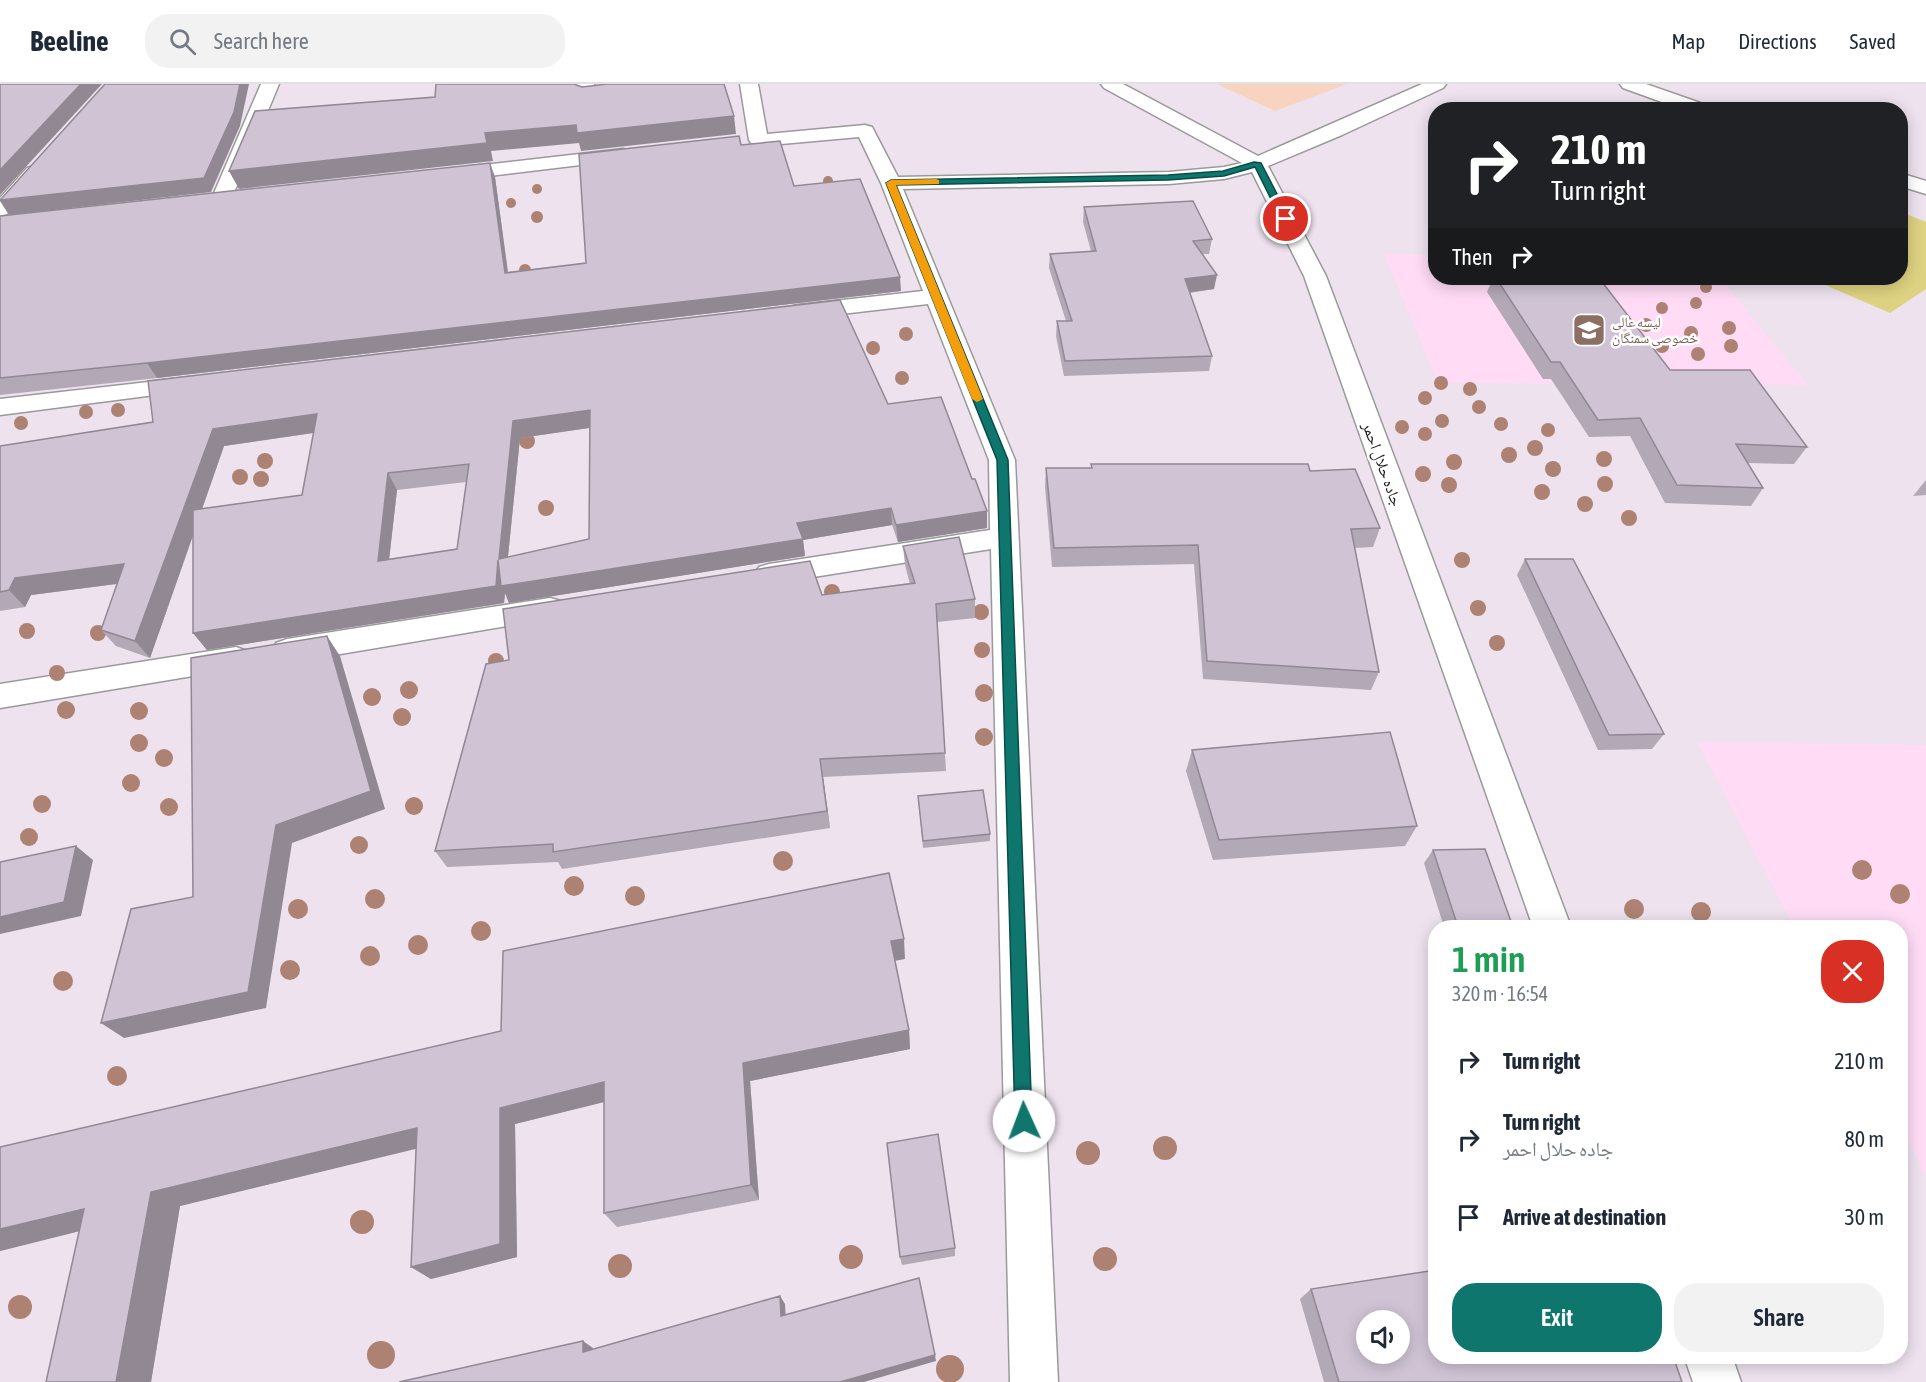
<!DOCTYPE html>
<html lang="en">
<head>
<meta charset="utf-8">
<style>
  :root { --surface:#fff; --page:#f2f2f3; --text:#1f2937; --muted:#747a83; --line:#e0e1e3; --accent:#0f766e }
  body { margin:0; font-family:"Asap Condensed","Noto Naskh Arabic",sans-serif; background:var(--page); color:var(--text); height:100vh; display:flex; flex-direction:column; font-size:22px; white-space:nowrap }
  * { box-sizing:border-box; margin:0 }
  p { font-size:20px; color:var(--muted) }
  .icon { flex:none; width:33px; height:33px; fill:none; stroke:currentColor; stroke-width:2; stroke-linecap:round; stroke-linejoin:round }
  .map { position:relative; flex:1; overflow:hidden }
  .sheet { position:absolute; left:1428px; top:836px; width:480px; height:444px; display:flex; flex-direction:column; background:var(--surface); border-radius:24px; box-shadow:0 3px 15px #0003 }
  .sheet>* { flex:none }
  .top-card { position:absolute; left:1428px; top:18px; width:480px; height:183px; border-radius:24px; box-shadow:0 3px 15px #0003; background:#202124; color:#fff; overflow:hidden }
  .tools { position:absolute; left:1356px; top:1226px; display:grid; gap:12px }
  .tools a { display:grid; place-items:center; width:54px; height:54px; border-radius:50%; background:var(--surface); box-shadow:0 3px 15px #0003; font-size:30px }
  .pin { position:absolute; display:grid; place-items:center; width:51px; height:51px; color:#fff; margin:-26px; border:3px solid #fff; border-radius:50%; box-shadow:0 2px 6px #0007 }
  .me { position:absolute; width:66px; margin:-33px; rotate:358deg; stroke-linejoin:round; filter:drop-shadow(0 0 4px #0008) }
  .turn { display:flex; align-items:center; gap:21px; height:126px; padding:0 24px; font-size:27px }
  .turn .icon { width:78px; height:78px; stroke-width:2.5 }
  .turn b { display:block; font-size:42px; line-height:51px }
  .then { display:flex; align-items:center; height:57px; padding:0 24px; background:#0003; gap:12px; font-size:22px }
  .round { display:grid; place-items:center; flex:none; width:63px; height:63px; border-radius:24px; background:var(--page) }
  .summary { display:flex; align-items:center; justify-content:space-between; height:102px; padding:0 24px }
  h1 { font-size:36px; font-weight:600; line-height:45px; color:#1e9e55 }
  .cta { display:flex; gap:12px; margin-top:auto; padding:12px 24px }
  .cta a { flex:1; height:69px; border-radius:24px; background:var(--accent); color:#fff; font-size:24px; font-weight:600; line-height:69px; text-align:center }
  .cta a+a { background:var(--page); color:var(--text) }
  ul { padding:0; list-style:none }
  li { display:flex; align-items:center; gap:18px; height:78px; padding:0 24px }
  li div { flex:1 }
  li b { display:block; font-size:22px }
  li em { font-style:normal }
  header { display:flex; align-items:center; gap:36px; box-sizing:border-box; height:84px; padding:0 30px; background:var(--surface); border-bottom:2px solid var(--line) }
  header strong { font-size:28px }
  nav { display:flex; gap:33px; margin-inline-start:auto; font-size:21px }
  .search { width:420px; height:54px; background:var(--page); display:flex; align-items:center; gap:15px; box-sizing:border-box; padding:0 21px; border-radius:24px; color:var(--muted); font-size:22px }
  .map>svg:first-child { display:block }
  .education { fill:#ffdbf5 }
  .park { fill:#f8d3bf }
  .pitch { fill:#ddd281 }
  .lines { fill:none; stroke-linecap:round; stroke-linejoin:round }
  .minor-casing { stroke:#9a9a9a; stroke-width:3 }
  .minor { fill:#fff; fill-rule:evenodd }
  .tree { fill:#ad8272 }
  .wall { fill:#b2a8b6; fill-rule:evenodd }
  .shaded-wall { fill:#918894 }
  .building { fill:#cfc3d4; stroke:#918894; stroke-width:1.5; fill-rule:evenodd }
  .route { fill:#0f766e; stroke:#0a4d48; stroke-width:1.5 }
  .slow { fill:#f59e0b }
  .labels { text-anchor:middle; stroke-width:5; stroke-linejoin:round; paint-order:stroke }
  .far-education-label { font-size:14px; fill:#785e54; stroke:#fff; text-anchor:start }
  .street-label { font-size:16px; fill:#1d1d1d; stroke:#fff }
</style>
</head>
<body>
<header>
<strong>Beeline</strong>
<div class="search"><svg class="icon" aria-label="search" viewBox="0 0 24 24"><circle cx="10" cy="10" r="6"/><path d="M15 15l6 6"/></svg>Search here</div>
<nav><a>Map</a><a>Directions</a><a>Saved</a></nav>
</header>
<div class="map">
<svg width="1926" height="1298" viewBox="0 0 1926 1298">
  <rect width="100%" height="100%" fill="#ede2ee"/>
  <path class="education" d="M1384 170 1435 171 1436 194H1720L1808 301 1438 299Z
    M1697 658 1926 661V1092L1901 1044 1900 843H1794Z"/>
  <path class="park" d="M1217 0H1347L1275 27Z"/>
  <path class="pitch" d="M1901 128 1926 138V205L1890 229 1809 194H1900Z"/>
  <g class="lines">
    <g class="minor-casing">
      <path id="minor" d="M261 0H279L231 116 228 120H214L211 116Z
        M576 0H594L595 7 660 0H720L717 4 711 5 587 18 581 17Z
        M740 0H758L767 50 865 41 872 43 898 93 1169 88 1224 83 1242 79 1104 4 1101 0H1123L1258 72 1422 0H1446L1443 4 1342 51 1268 82 1326 192 1571 843H1533L1304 192 1252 88 1224 95 1169 100 903 105 1015 376 1058 1298H1010L991 465 769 500 759 497 754 490 759 483 769 480 990 446 989 376 928 220 798 235 790 233 786 228 790 223 798 221 923 207 881 99 859 53 759 62 752 60 749 56Z
        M1620 0H1646L1709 22 1712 26H1684L1623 4Z
        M623 65 630 67 633 71 630 75 448 97 441 95 438 91 441 87 448 85Z
        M34 82 41 84 44 88 7 130 0 132V114L27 84Z
        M1900 89 1926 97V110L1900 102Z
        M192 293 201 295 204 300 201 305 0 331V315Z
        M550 514 561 517 565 525 561 533 287 579 276 575 271 567 276 559 287 555Z
        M236 563 247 567 252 575 247 583 0 624V600Z
        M1684 1272H1732L1741 1298H1693Z"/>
    </g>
    <use href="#minor" class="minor"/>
  </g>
  <g class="tree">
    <circle cx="828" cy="97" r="5"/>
    <circle cx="537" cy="105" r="5"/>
    <circle cx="511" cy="119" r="5"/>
    <circle cx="537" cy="133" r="6"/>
    <circle cx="525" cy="186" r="6"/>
    <circle cx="1706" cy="203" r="6"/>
    <circle cx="1696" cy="219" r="6"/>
    <circle cx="1662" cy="224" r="6"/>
    <circle cx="1646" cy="241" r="7"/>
    <circle cx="1729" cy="244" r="7"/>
    <circle cx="1691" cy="249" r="7"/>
    <circle cx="906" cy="250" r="7"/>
    <circle cx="1662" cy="262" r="7"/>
    <circle cx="1731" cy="262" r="7"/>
    <circle cx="873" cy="264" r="7"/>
    <circle cx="1698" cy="270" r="7"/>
    <circle cx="902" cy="294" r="7"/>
    <circle cx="1441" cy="299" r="7"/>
    <circle cx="1470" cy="305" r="7"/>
    <circle cx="1425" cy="314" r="7"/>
    <circle cx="1479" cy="323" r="7"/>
    <circle cx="118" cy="326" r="7"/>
    <circle cx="86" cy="328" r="7"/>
    <circle cx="1442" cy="337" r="7"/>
    <circle cx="21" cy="339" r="7"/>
    <circle cx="1501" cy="340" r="7"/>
    <circle cx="1402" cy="343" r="7"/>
    <circle cx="1548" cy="346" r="7"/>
    <circle cx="1425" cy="350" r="7"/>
    <circle cx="527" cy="357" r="8"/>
    <circle cx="1535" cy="364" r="8"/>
    <circle cx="1509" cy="371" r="8"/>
    <circle cx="1604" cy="375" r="8"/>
    <circle cx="265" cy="377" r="8"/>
    <circle cx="1454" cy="378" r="8"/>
    <circle cx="1553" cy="385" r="8"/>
    <circle cx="1423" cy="390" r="8"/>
    <circle cx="240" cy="393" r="8"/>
    <circle cx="261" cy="395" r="8"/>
    <circle cx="1605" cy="400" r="8"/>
    <circle cx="1449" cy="401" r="8"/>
    <circle cx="1542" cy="408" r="8"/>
    <circle cx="1585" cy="420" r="8"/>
    <circle cx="546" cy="424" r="8"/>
    <circle cx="1629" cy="434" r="8"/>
    <circle cx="1462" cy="476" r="8"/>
    <circle cx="832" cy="508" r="8"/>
    <circle cx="1478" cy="524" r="8"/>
    <circle cx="981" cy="528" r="8"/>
    <circle cx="27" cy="547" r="8"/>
    <circle cx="98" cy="549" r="8"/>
    <circle cx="1497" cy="559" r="8"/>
    <circle cx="982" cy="566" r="8"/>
    <circle cx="496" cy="577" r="8"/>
    <circle cx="57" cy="589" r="8"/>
    <circle cx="409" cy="606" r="9"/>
    <circle cx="984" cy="609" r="9"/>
    <circle cx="372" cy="613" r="9"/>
    <circle cx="66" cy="626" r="9"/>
    <circle cx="139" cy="627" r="9"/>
    <circle cx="402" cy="633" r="9"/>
    <circle cx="984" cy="653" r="9"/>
    <circle cx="139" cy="659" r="9"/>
    <circle cx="164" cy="674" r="9"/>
    <circle cx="131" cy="699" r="9"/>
    <circle cx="42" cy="720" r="9"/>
    <circle cx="414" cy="722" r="9"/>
    <circle cx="169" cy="723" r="9"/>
    <circle cx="29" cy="753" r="9"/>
    <circle cx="359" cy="761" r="9"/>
    <circle cx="783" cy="777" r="10"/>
    <circle cx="1862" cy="786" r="10"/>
    <circle cx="574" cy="802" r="10"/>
    <circle cx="1900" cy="810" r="10"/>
    <circle cx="635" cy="812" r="10"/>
    <circle cx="375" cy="815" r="10"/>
    <circle cx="298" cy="825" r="10"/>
    <circle cx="1634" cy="825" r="10"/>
    <circle cx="1701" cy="828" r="10"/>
    <circle cx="481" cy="847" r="10"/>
    <circle cx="418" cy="861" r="10"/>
    <circle cx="370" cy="872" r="10"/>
    <circle cx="290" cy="886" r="10"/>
    <circle cx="63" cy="897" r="10"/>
    <circle cx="117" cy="992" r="10"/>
    <circle cx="1165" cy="1064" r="12"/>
    <circle cx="1088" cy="1069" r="12"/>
    <circle cx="362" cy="1138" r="12"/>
    <circle cx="851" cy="1173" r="12"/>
    <circle cx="1105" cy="1175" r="12"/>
    <circle cx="620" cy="1182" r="12"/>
    <circle cx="20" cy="1223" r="12"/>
    <circle cx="381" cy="1271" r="14"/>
    <circle cx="950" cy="1285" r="14"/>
  </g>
  <path class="wall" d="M741 61 794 102 901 207 157 294 0 311V132L495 93 508 188 586 179Z
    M1084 123 1212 155 1209 170H1203L1214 205 1190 209 1212 272 1209 287 1064 292 1056 252 1057 237H1066L1049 184 1050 170 1091 167 1083 138Z
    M1493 194H1496L1670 286 1807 363 1794 380 1748 379 1763 404 1751 422 1665 419 1630 352 1589 353 1551 295H1543L1487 208Z
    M888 320 987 444 898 458 892 441 803 456 805 472 509 519 505 509 504 519 207 566 193 549V452L150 574 116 562 101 546 117 500 31 511 25 523 0 527V362ZM590 344 589 455 508 473 520 354ZM314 349 302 411 202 425 224 362ZM466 398 457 465 389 475 397 406Z
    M1091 380 1310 387 1380 444 1373 463 1355 464 1379 588 1371 606 1203 595 1194 480 1052 483 1045 403 1046 384H1091Z
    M1926 396V411L1913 412Z
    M903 462 975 515V534L937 538 946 687 823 693 830 744 562 785 558 778 447 783 435 767 509 576 822 511 910 500 905 481Z
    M1525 475 1664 650 1652 665 1598 666 1517 491Z
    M1192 666 1417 742 1405 762 1213 776 1186 687Z
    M918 712 990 750V757L923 764Z
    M1433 766 1513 843H1444L1424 779Z
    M905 875 895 877 909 946 910 965 750 997 759 1116 617 1143 604 1129V1018L515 1040 517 1173 431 1195 411 1183 416 1064 180 1122 151 1298H46L79 1147 0 1167V1063Z
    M955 1164V1172L902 1181 900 1173Z
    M1311 1205 1682 1298H1324L1300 1215Z"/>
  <path class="shaded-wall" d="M81 0H102L0 111V86Z
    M240 0H249L240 42 211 108 9 131 0 117V116Z
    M734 32 736 50 581 67 579 59 491 67 493 77 239 105 229 87 485 49 576 41Z
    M490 79 495 93 510 204 505 189Z
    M1217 191 1214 205 1183 209 1185 195Z
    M900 193 901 207 157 294 147 279Z
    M590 326 595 343 520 354 506 492 499 475 513 337Z
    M317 330 326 347 224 362 150 574 135 557 213 345Z
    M388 389 397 406 387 494 378 477Z
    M891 424 892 441 803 456 805 472 509 519 505 509 504 519 207 566 193 549 498 476 797 439Z
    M987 427V444L898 458 896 441Z
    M124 480 138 497 31 511 25 523 9 506 15 494Z
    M327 552 340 572 385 725 292 759 266 924 124 954 101 939 276 741Z
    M820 675 823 693 830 744 827 727Z
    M76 762 93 776 81 832 0 850V833Z
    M904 855 905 875 894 877 891 857Z
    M909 946 910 965 750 997 759 1116 751 1101 743 979Z
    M604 998 616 1015 515 1040 517 1173 431 1195 411 1183 500 1024Z
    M417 1044 436 1060 180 1122 151 1298H116L151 1108Z
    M84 1125 116 1138 0 1167V1145Z
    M780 1212 785 1220 786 1239 781 1232Z
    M583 1257 593 1264V1275L583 1268Z
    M935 1271 936 1277 864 1298H840Z"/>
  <path class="building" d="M0 0H81L0 86Z
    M105 0H240L234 28 204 94 0 116Z
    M436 0H574L582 3 607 0H724L734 32 577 49 576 41 485 49 487 59 229 87 255 27 435 13Z
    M739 52 741 61 780 57 794 102 860 95 900 193 147 279 0 294V132L490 79 505 189 586 179 579 70Z
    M1193 117 1212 155 1193 157 1217 191 1185 195 1212 272 1065 277 1057 237H1072L1050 170 1096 167 1084 123Z
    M1496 194H1599L1670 286H1750L1807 363 1736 360 1763 404 1677 401 1640 334 1598 336 1560 278H1551Z
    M840 216 888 320 941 313 972 395H975L987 427 896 441 891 424 797 439 803 455 501 502 498 476 496 502 193 549V426L302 411 317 330 213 345 135 557 101 546 124 480 15 494 9 506 0 508V362L153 338 148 297ZM590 326 589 455 499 475 513 337ZM469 380 457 465 378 477 388 389Z
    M1091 380H1308L1310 387 1355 385 1380 444 1351 445 1379 588 1207 577 1198 461 1054 464 1046 384H1092Z
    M959 453 975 515 936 520 945 669 820 675 827 727 553 768V760L435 767 486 580 509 576 503 525 810 477 822 511 915 499 903 462Z
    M1525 475H1573L1664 650 1609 651Z
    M327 552 371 707 276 741 248 908 101 939 131 825 193 813 191 574Z
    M1390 648 1417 742 1219 756 1192 666Z
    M983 706 990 750 923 757 918 712Z
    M76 762 64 818 0 833V778Z
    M1485 765 1513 843H1458L1433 766Z
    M889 789 904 855 891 857 909 946 743 979 751 1101 604 1129V998L500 1024V1160L411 1183 417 1044 151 1108 116 1298H46L84 1125 0 1145V1063L501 947 503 867Z
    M938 1050 955 1164 900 1173 887 1059Z
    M1436 1186V1272H1673L1682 1298H1339L1311 1205ZM1366 1236H1400V1269H1366Z
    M919 1194 935 1271 840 1298H399L583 1257V1268L780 1212 781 1232Z"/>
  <path class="route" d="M1254 78 1261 79 1290 135 1289 137 1281 135 1255 83 1224 92 1168 96 896 101 1008 376 1032 1037 1030 1043 1024 1045 1018 1043 1015 1037 997 376 886 99 891 96 1168 91 1223 87Z"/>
  <path class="slow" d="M936 95 939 96V100L896 101 983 315 977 318 972 315 886 99 891 96Z"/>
  <defs>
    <g id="school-square" transform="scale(1.725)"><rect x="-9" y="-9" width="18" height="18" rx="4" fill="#8d6e63" stroke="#fff"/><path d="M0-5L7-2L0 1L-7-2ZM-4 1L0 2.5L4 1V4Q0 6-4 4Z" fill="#fff"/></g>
  </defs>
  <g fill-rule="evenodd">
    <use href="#school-square" x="1589" y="246"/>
  </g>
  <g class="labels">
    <g class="far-education-label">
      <text x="1612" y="243">لیسه عالی<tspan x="1612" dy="16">خصوصی سمنگان</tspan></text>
    </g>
    <g class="street-label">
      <text transform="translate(1383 380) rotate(70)" y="6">جاده حلال احمر</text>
    </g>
  </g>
</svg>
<div class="tools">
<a><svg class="icon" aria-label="sound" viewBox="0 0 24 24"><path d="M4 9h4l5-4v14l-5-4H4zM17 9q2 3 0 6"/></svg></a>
</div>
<div class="pin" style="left:1286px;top:135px;background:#d93025"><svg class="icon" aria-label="arrive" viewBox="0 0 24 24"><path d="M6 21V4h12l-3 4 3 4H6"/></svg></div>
<svg class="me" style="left:1024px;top:1037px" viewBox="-20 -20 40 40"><circle r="19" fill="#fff"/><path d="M0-13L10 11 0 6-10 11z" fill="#0f766e"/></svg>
<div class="top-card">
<div class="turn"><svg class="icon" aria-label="right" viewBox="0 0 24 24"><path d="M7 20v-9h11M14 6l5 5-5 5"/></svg><div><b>210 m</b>Turn right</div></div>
<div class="then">Then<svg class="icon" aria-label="right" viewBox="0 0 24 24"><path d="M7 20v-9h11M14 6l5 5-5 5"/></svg></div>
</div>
<section class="sheet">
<div class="summary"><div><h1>1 min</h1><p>320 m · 16:54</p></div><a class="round" style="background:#d93025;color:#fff"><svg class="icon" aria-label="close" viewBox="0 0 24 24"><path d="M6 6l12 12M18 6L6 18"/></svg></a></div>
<ul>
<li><svg class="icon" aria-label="right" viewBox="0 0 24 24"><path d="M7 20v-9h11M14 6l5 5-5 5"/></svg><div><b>Turn right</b></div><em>210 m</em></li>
<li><svg class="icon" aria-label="right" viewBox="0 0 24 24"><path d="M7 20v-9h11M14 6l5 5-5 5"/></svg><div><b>Turn right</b><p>جاده حلال احمر</p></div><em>80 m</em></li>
<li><svg class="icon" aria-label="arrive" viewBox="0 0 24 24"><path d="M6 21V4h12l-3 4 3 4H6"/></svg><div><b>Arrive at destination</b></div><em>30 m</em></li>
</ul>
<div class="cta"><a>Exit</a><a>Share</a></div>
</section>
</div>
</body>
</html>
